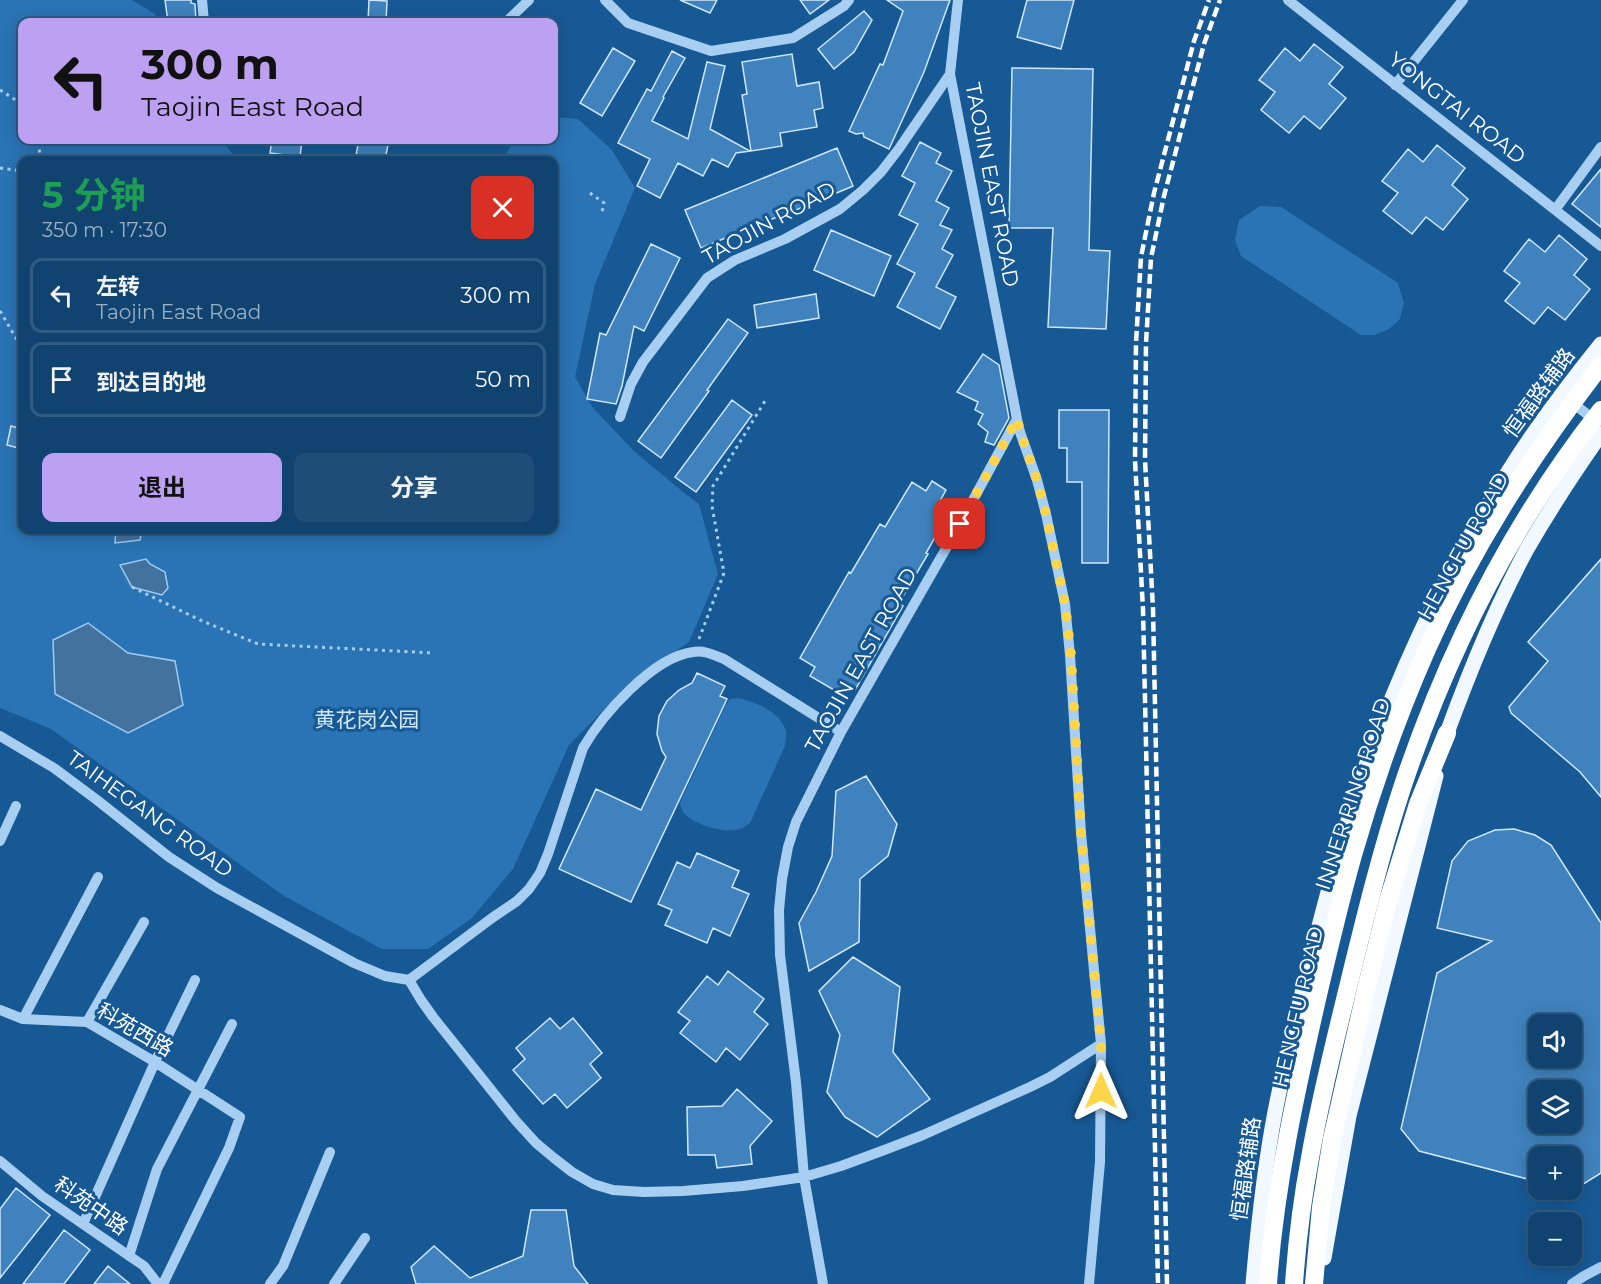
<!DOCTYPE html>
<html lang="zh">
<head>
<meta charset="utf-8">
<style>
  :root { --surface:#114370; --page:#1e4e78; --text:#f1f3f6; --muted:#9cb0c3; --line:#305c83; --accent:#bca0f2 }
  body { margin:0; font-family:Montserrat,"Noto Sans SC",sans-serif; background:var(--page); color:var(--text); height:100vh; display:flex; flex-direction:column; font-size:22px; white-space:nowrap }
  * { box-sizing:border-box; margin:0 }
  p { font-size:20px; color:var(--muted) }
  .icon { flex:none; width:33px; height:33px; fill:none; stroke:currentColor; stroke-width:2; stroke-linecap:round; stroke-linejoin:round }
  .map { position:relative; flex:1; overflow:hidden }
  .panel { position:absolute; left:18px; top:156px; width:540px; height:378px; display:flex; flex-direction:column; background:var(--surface); border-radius:12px; box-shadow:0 3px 15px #0003,0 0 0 2px var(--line) }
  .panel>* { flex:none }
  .banner { position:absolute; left:18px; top:18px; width:540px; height:126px; border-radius:12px; box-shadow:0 3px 15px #0003,0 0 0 2px var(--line); background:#bca0f2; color:#111; overflow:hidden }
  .controls { position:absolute; left:1528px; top:1014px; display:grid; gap:12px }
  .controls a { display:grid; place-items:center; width:54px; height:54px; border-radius:12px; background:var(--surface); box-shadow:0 3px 15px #0003,0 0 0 2px var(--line); font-size:30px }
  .pin { position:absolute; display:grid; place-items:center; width:51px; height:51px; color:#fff; margin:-26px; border-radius:12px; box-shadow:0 3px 9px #0006 }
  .me { position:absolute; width:66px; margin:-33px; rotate:0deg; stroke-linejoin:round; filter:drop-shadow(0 0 4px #0008) }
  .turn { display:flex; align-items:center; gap:21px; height:126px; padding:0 24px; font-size:27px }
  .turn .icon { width:78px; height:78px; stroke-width:2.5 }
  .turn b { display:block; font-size:42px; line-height:51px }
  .round { display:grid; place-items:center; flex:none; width:63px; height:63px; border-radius:12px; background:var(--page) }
  .overview { display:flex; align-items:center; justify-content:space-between; height:102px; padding:0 24px }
  h1 { font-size:36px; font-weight:700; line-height:45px; color:#1e9e55 }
  .button { display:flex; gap:12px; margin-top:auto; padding:12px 24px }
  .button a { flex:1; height:69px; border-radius:12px; background:var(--accent); color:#111; font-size:24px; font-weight:700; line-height:69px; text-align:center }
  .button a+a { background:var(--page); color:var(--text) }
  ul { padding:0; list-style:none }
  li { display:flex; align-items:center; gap:18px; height:75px; margin:0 12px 9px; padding:0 12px; border:3px solid var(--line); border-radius:12px }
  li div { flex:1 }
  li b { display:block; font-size:22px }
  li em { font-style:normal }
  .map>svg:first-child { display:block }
  .green { fill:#2a73b4 }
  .water { fill:#44729e; stroke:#9bcbf3; stroke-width:1.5 }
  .building { fill:#3f82bd; stroke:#cfe7fc; stroke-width:1.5; fill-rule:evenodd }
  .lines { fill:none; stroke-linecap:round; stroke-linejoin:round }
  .path { stroke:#a8cff1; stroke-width:3; stroke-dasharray:3 4.5; stroke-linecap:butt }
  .minor { stroke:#a8cff1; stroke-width:10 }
  .major { stroke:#f2f8ff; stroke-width:15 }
  .highway { stroke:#fff; stroke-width:18 }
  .rail { stroke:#fff; stroke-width:4.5; stroke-dasharray:10 4.5; stroke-linecap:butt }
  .highway-bridge { stroke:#fff; stroke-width:18 }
  .route { stroke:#ffd54a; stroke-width:10; stroke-dasharray:0 18 }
  .labels { text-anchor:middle; stroke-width:6; stroke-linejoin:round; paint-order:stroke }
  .street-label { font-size:21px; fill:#fff; stroke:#175995 }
  .park-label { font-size:21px; fill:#cfe7fc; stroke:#175995 }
</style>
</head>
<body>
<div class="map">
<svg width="1601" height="1284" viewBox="0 0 1601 1284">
  <rect width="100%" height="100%" fill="#175995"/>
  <path class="green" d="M0 0H132L155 14 156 22H22V140H222L233 155 252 160H22V530H554V160H502L515 140H554V117L578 119 612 150 635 188 595 284 575 377 593 408 634 451 683 492 699 504 718 574 689 642 633 680 569 745 513 869 472 918 428 949H382L284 896 51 729 0 708Z
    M1260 206 1281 207 1398 283 1404 303 1400 319 1389 329 1375 335H1361L1241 256 1235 240 1239 220Z
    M739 698C757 703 780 711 786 731 787 736 785 742 785 746L750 823C747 824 745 827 742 828 728 835 693 825 683 812 683 811 680 805 680 803L725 706 730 699Z"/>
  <path class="water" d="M116 530H142L140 540 115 543Z
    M146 559 150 564 165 572 168 588 162 595 132 587 120 565Z
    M88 623 128 653 175 661 183 705 128 733 55 694 53 640Z"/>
  <path class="building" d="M165 0H191V3L195 4 196 22H168Z
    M369 0 387 1 386 22H368Z
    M680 0H717L710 13Z
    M800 0H829L810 14Z
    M887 0H950L924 72 889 149 864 137 863 133 856 134 849 131 880 64 883 65 903 11Z
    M1027 0H1074L1061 49 1017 37Z
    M864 11 872 20 854 52 834 69 818 49Z
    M1314 44 1343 67 1329 84 1346 98 1320 129 1304 116 1289 133 1261 110 1275 92 1259 80 1285 48 1300 61Z
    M613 48 635 61 602 116 580 103Z
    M672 51 685 58 663 97 664 98 652 121 688 139 707 62 725 66 710 129 750 151 736 153 728 167 712 159 703 176 678 163 660 198 637 186 650 159 618 143 647 89 651 91Z
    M792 54 797 86 819 82 823 108 814 110 817 127 780 133 782 146 751 151 742 95 747 94 742 62Z
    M1012 68 1093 69 1089 250 1110 251 1106 329 1048 327 1053 228H1009Z
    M272 140H302L300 157 270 153Z
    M359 140H389L385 160H355Z
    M920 142 941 153 936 163 952 171 936 201 949 208 940 225 952 230 942 249 953 255 936 287 956 297 940 329 897 307 915 273 897 264 918 224 899 215 915 183 902 176Z
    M1437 145 1465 168 1452 185 1468 199 1443 230 1426 217 1412 234 1383 211 1398 193 1382 181 1408 149 1423 162Z
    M837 148 853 186 782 216V215L701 248 685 210Z
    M1601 169V227L1572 204Z
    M831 230 891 256 874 296 814 270Z
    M1559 235 1587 259 1574 275 1590 289 1565 320 1548 307 1534 324 1505 301 1520 283 1504 271 1529 239 1545 252Z
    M651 244 680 258 644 331 634 326 622 386 616 404 587 399 600 333 606 335Z
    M816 294 819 318 757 328 754 305Z
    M728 319 748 333 707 390 709 391 661 458 638 441Z
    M983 354 999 365 1009 418 994 445 985 442 988 432 978 424 983 414 975 410 978 402 957 392Z
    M732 400 752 415 696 492 675 477Z
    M1059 410H1109L1108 563H1082V482H1067V448H1059Z
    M11 426 22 429V449L7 445Z
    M932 481 946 490 940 501 952 508 926 553 928 554 899 603 903 606 855 690 844 684 839 693 810 676 815 667 800 658 849 572 851 573 880 524 885 527 912 482 926 491Z
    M1601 559V797L1580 772 1511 713 1509 707 1548 661 1528 642Z
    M697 673 725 686 720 696 727 699 631 902 559 869 596 789 641 810 666 757 662 751 657 734 659 716 667 701 679 690 692 683Z
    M866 776 897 824 888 856 860 879 859 942 809 971 799 923 816 892 832 856 836 791Z
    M1514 829 1535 835 1551 845 1601 923V1173L1572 1191V1156H1539V1182L1419 1151 1401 1129 1437 973 1492 941 1437 928 1452 861 1468 841 1495 830ZM1539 1024H1572V1058H1539ZM1539 1090H1572V1124H1539Z
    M697 853 739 871 732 887 749 894 730 936 713 928 707 943 665 925 672 910 658 904 677 862 690 868Z
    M853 957 900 987 893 1052 930 1099 877 1137 845 1117 827 1092 840 1035 819 991Z
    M728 971 764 999 754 1012 768 1024 740 1060 726 1048 716 1062 680 1033 690 1021 678 1012 707 976 718 985Z
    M550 1018 560 1029 573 1018 602 1053 590 1064 601 1078 567 1108 555 1094 543 1104 513 1070 525 1059 516 1048Z
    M737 1089 772 1121 750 1146 752 1164 717 1168 715 1155H688L687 1107 722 1106Z
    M16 1188 50 1215 0 1278V1209Z
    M531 1210H566L574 1266 588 1284H416L411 1267 434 1246 470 1278 523 1256Z
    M64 1230 90 1250 64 1284H23Z
    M108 1266 130 1284H94Z"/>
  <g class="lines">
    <path class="path" d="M0 90 22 104
      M39 160 40 140
      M0 168 22 171
      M590 193 604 203 602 212
      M0 311 22 348
      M132 587 200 620 258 644 434 653
      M699 639 724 573 712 506 713 486 765 401"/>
    <path class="minor" d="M202 0 204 22
      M605 0 628 23 711 51 793 38 844 6 849 0
      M1288 0 1601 246
      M506 22 529 0
      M1395 85 1463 0
      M1555 210 1601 147
      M1569 400 1601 425
      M620 417 631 384 643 362 707 278 735 260 785 239 840 209 863 190 881 172 898 150 950 74 958 0
      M0 736 54 768 97 800 169 857 217 888 354 963 385 976 409 980 421 1000 433 1017 516 1121 536 1143 554 1158 572 1172 593 1184 613 1190 644 1192 683 1191 743 1186 804 1177 841 1166 887 1149 923 1135 1030 1087 1050 1077 1101 1044 1081 833 1070 655 1065 604 1046 514 1037 480 1020 432 1017 419 950 74
      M0 841 16 806
      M409 980 492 918 517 901 529 889 540 873 548 854 583 748C602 715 653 657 693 652 704 650 714 655 724 659L841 732
      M0 1010 23 1019 87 1022 155 1062 240 1117 229 1148 163 1284
      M23 1019 98 877
      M87 1022 144 922
      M0 1161 42 1196 144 1266 158 1284
      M83 1224 155 1062 195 980
      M129 1256 157 1169 232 1024
      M270 1284 283 1266 330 1152
      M334 1284 365 1238
      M823 1284 804 1177 796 1082 780 955 779 910 782 879 788 847 796 822 841 732 960 524 1017 419
      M1089 1284 1100 1162 1101 1044
      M1572 1284 1584 1276 1601 1267"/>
    <path class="major" d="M1444 744 1447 733C1470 670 1495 608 1527 549 1550 509 1575 471 1601 434
      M1324 1258 1349 1116 1436 776
      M1253 1284C1258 1226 1264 1169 1275 1112 1285 1060 1298 1009 1311 957 1326 900 1340 842 1359 785 1397 676 1446 569 1508 472 1536 427 1568 385 1601 344"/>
    <path class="highway" d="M1314 1284 1321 1207 1332 1139 1366 989 1388 901 1418 804 1447 733"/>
    <path class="rail" d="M1158 1283 1143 610 1135 460 1136 343 1141 257 1154 193 1194 41 1209 0
      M1167 1284 1153 609 1145 460 1146 343 1151 258 1164 196 1204 44 1220 0"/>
    <path class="highway-bridge" d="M1268 1284C1275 1186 1296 1091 1318 995 1329 948 1340 901 1353 855 1373 785 1398 715 1427 649 1472 547 1533 453 1601 365
      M1294 1284C1297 1242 1302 1200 1310 1158 1320 1099 1335 1041 1349 983 1365 918 1381 852 1402 788 1447 653 1513 522 1601 410"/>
  </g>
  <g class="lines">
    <path class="route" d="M960 524 1017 419 1020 432 1037 480 1046 514 1065 604 1071 655 1081 833 1101 1044V1091"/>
  </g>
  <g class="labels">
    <g class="street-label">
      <text transform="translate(1457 108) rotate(38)" y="7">YONGTAI ROAD</text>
      <text transform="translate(992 185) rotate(79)" y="7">TAOJIN EAST ROAD</text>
      <text transform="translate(769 223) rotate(-29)" y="7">TAOJIN ROAD</text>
      <text transform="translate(1539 393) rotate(-54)" y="7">恒福路辅路</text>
      <text transform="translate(1463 546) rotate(-61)" y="7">HENGFU ROAD</text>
      <text transform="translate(861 660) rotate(-61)" y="7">TAOJIN EAST ROAD</text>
      <text transform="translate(1353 794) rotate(-72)" y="7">INNER RING ROAD</text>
      <text transform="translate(150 814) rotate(36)" y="7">TAIHEGANG ROAD</text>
      <text transform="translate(1298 1007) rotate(-77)" y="7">HENGFU ROAD</text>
      <text transform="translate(135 1030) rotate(30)" y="7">科苑西路</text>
      <text transform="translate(1246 1169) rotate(-82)" y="7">恒福路辅路</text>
      <text transform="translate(91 1206) rotate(35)" y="7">科苑中路</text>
    </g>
    <g class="park-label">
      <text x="367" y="727">黄花岗公园</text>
    </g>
  </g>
</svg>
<div class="controls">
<a><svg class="icon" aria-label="sound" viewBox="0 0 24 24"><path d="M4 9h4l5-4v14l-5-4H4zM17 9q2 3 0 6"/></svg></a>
<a><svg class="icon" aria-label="layers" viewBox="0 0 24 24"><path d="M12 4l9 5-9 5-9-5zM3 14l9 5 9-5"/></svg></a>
<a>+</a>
<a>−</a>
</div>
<div class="pin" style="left:960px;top:524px;background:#d93025"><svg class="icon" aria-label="arrive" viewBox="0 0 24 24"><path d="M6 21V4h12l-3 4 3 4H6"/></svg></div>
<svg class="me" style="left:1101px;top:1091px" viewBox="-20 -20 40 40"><path d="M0-17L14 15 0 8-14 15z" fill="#ffd54a" stroke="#fff" stroke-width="4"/></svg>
<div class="banner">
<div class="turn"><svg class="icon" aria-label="left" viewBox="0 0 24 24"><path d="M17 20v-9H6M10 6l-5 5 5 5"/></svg><div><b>300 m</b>Taojin East Road</div></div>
</div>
<section class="panel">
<div class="overview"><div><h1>5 分钟</h1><p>350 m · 17:30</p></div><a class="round" style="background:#d93025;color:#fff"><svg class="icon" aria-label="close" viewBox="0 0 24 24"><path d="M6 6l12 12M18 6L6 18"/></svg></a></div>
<ul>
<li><svg class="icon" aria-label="left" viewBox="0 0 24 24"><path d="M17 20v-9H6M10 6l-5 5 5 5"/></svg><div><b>左转</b><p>Taojin East Road</p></div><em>300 m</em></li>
<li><svg class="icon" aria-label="arrive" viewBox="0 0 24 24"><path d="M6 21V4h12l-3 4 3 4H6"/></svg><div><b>到达目的地</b></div><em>50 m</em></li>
</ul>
<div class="button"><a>退出</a><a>分享</a></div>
</section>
</div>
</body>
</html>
